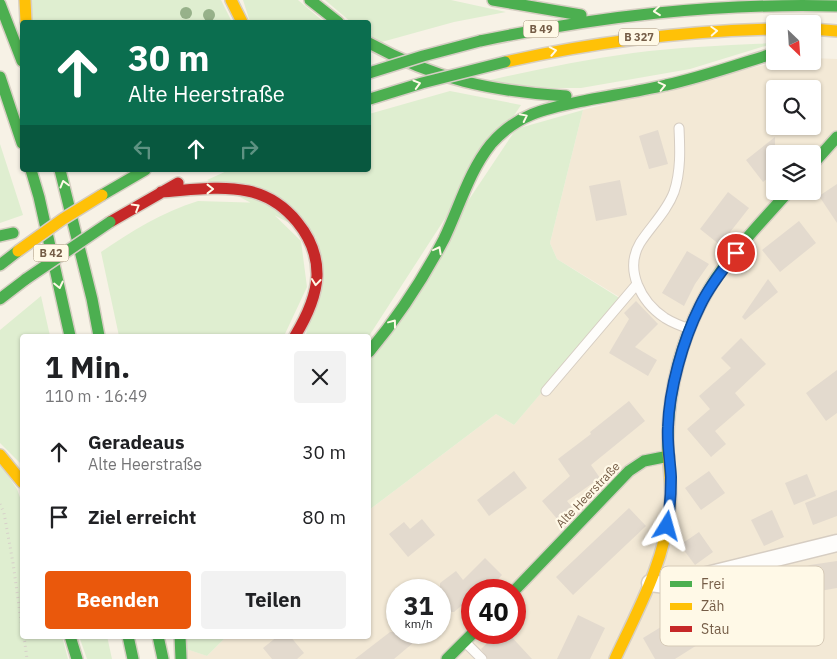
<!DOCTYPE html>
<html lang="de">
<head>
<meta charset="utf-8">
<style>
  :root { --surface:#fff; --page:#f2f2f2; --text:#202124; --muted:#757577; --accent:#ea580c }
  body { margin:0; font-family:"IBM Plex Sans",sans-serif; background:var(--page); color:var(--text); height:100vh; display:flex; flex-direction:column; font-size:19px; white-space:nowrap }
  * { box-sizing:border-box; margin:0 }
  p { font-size:16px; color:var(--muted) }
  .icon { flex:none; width:28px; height:28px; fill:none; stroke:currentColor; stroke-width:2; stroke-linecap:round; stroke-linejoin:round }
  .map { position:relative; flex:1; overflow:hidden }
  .drawer { position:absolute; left:20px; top:334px; width:351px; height:305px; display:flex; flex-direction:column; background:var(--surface); border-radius:5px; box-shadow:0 1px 4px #0004 }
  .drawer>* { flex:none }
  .banner { position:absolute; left:20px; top:20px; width:351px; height:152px; border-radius:5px; box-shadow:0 1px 4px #0004; background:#0b6e4f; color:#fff; overflow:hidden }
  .needle { width:32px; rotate:155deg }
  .buttons { position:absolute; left:766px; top:15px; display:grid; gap:10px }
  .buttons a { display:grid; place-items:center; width:55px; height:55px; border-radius:5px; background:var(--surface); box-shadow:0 1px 4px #0004; font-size:25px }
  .speed { position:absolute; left:386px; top:579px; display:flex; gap:10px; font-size:25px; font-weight:700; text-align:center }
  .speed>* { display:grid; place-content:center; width:65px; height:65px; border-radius:50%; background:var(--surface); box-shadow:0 1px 4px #0004; line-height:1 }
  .speed small { font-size:12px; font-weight:400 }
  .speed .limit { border:8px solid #d22; background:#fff; color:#111 }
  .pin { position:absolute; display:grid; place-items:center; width:42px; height:42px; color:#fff; margin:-21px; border:2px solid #fff; border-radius:50%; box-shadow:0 1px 5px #0007 }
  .me { position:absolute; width:55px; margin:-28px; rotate:8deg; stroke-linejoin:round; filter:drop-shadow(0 0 4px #0008) }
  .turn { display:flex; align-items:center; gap:18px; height:105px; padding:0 25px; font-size:22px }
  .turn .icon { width:65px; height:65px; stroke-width:2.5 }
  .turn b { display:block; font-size:35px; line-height:42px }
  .lanes { display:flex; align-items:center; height:48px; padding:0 25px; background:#0003; justify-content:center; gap:25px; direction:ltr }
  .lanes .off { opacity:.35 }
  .round { display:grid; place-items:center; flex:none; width:52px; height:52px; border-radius:5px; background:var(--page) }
  .summary { display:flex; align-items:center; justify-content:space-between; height:85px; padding:0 25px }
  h1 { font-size:30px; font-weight:700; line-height:38px }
  .button { display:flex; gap:10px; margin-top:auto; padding:10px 25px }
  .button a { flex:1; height:58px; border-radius:5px; background:var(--accent); color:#fff; font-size:20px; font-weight:700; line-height:58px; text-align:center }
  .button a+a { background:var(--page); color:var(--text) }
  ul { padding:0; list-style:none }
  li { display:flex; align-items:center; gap:15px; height:65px; padding:0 25px }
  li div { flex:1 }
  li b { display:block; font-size:19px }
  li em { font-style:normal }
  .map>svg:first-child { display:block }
  .residential { fill:#f3e9d6; fill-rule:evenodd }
  .green { fill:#dfeed0 }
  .building { fill:#e3dace }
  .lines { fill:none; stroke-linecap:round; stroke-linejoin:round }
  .lane-casing { stroke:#d6cdc2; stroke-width:11 }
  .street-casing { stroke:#d6cdc2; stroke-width:19 }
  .fast-casing { stroke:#d7cfc3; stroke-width:14 }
  .slow-casing { stroke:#d7cfc3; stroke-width:14 }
  .jam-casing { stroke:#d7cfc3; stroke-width:14 }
  .path { stroke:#d7d0c9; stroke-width:3; stroke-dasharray:1 4; stroke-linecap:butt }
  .lane { stroke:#fefdfb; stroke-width:9 }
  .street { stroke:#fefdfb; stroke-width:16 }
  .fast { stroke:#4caf50; stroke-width:11 }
  .slow { stroke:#ffc107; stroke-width:11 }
  .jam { stroke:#c62828; stroke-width:11 }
  .fast-bridge-casing { stroke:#d5cdc4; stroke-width:14; stroke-linecap:butt }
  .slow-bridge-casing { stroke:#d5cdc4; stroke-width:14; stroke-linecap:butt }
  .fast-bridge { stroke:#4caf50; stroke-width:11 }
  .slow-bridge { stroke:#ffc107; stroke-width:11 }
  .tree { fill:#97b18a }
  .oneway { stroke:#fff9e7 }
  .route-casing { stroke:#114b97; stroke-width:12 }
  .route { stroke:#1a73e8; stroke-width:9 }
  .labels { text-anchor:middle; stroke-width:4.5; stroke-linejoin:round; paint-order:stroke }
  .shield { fill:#fff9e7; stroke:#9e8c77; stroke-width:1 }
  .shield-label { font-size:11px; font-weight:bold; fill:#755d47 }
  .street-label { font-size:12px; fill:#755d47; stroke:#fff9e7 }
  .key { fill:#fff9e7; stroke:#d6cab7; stroke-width:1 }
  .key-label { font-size:14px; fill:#755d47 }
</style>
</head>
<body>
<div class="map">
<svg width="837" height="659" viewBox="0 0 837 659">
  <rect width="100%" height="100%" fill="#f7f2e6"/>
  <path class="residential" d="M813 58 837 59V659H187L186 649 207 656 227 636H369V510L496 414 514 425 621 298 557 259 550 243 583 110 780 61H812ZM775 89H812V126H775ZM775 154H812V191H775ZM398 590H440V632H398ZM472 590H515V632H472Z"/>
  <path class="green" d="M32 0H221L232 22H32Z
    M243 0H298L324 22H250Z
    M325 0H451L506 12 454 22 378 43 369 36V22H351Z
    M775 43 690 69 581 88H546L486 81C534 70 583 60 633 53 680 47 728 45 775 43Z
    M450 91 521 105 444 220 369 336H306L316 237 207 180 229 170H369V114Z
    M583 110 550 243 557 259 621 299 514 425 496 414 369 510V363L468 201 516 129Z
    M0 144 23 215 0 223Z
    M198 201 262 203 301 241 307 287 284 336H119L101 252C132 231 162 212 198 201Z
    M41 296 50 336H22V465L0 443V330Z
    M0 464 17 489 22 503V636H62L68 659H0Z
    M79 636H107L112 659H87Z
    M187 636H227L207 656 186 649Z"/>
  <path class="building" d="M658 130 668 164 649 169 639 136Z
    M775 137V172L763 182 746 160Z
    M620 180 627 215 596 221 589 186Z
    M837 184V223L819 196Z
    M728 192 749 208 720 245 700 229Z
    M799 221 816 243 780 272 762 250Z
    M687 251 709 264 695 284 684 306 662 293Z
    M768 279 778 292 745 320 742 317Z
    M636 301 658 324 635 347 657 360 648 376 609 353 629 319 624 313Z
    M741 338 766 364 735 393 745 405 715 431 726 444 711 457 687 429 710 409 699 396 731 368 721 358Z
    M837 370V413L826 421 806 393Z
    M629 401 645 421 591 465 600 478 567 501 572 507 558 520 542 501 570 476 558 459 591 434 590 432Z
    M514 471 527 488 489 516 477 500Z
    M709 471 725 493 701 510 685 488Z
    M807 474 816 496 794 505 785 483Z
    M837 490V516L813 525 805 503Z
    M629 508 646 526 573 595 556 577Z
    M772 510 784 537 764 546 751 520Z
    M422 519 435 535 408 557 389 534 404 522 410 529Z
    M699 532 713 552 695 565 680 545Z
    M485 558 502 575 488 590 485 587 481 590H472V597L454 612H449L440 601V583L456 571 463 580Z
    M837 561V588L797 595 800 602 778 610 775 603 732 627 718 602 754 582 756 586 810 565Z
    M687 611 705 640 675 659H655L643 638Z
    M578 615 605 628 590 659H557Z
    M390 632H426L394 659H355Z
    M499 632H507L532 659H488L481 649Z
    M278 636H290L304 653 297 659H272L263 648Z"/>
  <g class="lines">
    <g class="lane-casing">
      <path id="lane" d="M679 128C680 149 681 171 674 192 667 211 651 226 640 243 624 270 641 302 665 318 673 323 681 326 690 329
        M546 391 637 284
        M465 642 482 659"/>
    </g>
    <g class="street-casing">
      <path id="street" d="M650 583 666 585 837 543"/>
    </g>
    <g class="fast-casing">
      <path id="fast" d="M310 0 338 22
        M493 0 581 15
        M0 4 22 61
        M480 41C601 16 713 3 837 6
        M369 43C437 80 490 91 566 96
        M0 77 22 143
        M812 165 837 137
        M31 170 39 197 70 336
        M60 170 92 299 99 336
        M102 195 145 170
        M0 236 13 233
        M0 265 18 251
        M0 299 26 279
        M369 352C398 317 423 279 444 239 459 208 469 171 491 144 519 112 549 108 588 100 614 95 641 91 666 85 703 77 739 64 775 53
        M668 451C666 392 683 328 716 278 737 247 764 219 789 191
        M515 590 629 471 644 461 669 456
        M70 636 77 659
        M128 636 133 659
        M158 636 163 659
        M180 636 181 659
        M447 659 474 632"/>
    </g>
    <g class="slow-casing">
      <path id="slow" d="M25 0 26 22
        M231 0 242 22
        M812 29 837 31
        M505 62C594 42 684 31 775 29
        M0 455 22 482
        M615 659C638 610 666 559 670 505 672 487 669 469 668 451"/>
    </g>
    <g class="jam-casing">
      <path id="jam" d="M161 192C190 190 220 185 248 191 286 199 318 237 317 276 316 298 306 318 295 336
        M110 222 178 183"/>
    </g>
    <path class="path" d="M0 504 4 513 13 563 22 628
      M24 636 27 659"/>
    <use href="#lane" class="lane"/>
    <use href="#street" class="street"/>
    <use href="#fast" class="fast"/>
    <use href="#slow" class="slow"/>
    <use href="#jam" class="jam"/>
    <g class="fast-bridge-casing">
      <path id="fast-bridge" d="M369 73 423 56 480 41
        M370 99 422 83 505 62
        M26 279 110 222"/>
    </g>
    <g class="slow-bridge-casing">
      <path id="slow-bridge" d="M18 251 63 219 102 195"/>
    </g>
    <use href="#fast-bridge" class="fast-bridge"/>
    <use href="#slow-bridge" class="slow-bridge"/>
  </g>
  <g class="tree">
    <circle cx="186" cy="13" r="6"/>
    <circle cx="209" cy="15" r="6"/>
  </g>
  <defs><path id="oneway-chevron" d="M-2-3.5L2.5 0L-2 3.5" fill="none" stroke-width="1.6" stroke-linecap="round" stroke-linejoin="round" transform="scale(1.25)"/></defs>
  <g class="oneway">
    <use href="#oneway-chevron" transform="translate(657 11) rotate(174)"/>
    <use href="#oneway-chevron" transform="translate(714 31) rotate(-3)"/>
    <use href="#oneway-chevron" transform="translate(553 51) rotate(-11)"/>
    <use href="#oneway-chevron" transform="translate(417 84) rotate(-16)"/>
    <use href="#oneway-chevron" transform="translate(662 86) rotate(-13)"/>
    <use href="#oneway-chevron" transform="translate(524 117) rotate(-26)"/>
    <use href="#oneway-chevron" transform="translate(64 184) rotate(-105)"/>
    <use href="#oneway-chevron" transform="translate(210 189)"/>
    <use href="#oneway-chevron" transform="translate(136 207) rotate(-31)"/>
    <use href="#oneway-chevron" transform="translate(438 250) rotate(-62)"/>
    <use href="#oneway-chevron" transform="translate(316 282) rotate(96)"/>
    <use href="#oneway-chevron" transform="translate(59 285) rotate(77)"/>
    <use href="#oneway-chevron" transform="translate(393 323) rotate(-53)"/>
  </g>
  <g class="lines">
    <g class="route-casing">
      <path id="route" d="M667 526C670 510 671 494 671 477 670 460 667 444 668 427 669 390 683 340 700 306 709 287 723 269 736 253"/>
    </g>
    <use href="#route" class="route"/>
  </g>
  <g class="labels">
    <g class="shield">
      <rect x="523.5" y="20.5" width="35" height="17" rx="4"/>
      <rect x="619" y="28.5" width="40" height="17" rx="4"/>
      <rect x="33.5" y="244.5" width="35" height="17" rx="4"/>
    </g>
    <g class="shield-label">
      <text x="541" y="33">B 49</text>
      <text x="639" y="41">B 327</text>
      <text x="51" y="257">B 42</text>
    </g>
    <g class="street-label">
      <text transform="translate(588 495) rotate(-46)" y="4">Alte Heerstraße</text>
    </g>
  </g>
  <rect x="660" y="566" width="164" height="80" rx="8" class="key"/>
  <rect x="670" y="581" width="22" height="6" fill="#4caf50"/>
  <rect x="670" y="603" width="22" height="7" fill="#ffc107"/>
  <rect x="670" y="626" width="22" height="6" fill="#c62828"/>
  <g class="key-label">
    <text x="701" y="589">Frei</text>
    <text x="701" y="611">Zäh</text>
    <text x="701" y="634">Stau</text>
  </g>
</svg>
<div class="buttons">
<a><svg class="needle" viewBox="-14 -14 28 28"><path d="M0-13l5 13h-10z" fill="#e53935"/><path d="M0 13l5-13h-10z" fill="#757577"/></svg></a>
<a><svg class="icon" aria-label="search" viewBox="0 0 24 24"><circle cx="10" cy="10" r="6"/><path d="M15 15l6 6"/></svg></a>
<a><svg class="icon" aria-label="layers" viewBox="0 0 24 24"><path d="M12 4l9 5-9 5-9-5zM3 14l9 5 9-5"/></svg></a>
</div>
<div class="speed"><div>31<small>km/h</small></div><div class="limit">40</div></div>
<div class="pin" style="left:736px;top:253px;background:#d93025"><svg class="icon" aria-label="arrive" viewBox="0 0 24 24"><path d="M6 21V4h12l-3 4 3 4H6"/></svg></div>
<svg class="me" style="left:667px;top:526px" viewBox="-20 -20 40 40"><path d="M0-17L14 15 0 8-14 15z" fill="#1a73e8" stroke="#fff" stroke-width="4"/></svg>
<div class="banner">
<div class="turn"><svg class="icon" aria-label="ahead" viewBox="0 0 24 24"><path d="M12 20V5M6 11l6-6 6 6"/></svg><div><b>30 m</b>Alte Heerstraße</div></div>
<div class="lanes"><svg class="icon off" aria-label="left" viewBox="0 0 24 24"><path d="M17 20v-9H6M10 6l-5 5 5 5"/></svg><svg class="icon" aria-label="ahead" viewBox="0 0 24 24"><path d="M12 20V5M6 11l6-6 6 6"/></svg><svg class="icon off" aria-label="right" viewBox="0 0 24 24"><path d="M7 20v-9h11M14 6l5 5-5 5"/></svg></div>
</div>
<section class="drawer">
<div class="summary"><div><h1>1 Min.</h1><p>110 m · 16:49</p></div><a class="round"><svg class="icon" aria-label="close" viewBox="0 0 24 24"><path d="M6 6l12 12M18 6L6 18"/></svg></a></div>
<ul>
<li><svg class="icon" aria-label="ahead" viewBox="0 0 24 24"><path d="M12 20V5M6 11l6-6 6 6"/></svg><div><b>Geradeaus</b><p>Alte Heerstraße</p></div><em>30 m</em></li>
<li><svg class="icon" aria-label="arrive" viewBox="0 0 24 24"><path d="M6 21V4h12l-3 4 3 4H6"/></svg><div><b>Ziel erreicht</b></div><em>80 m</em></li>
</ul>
<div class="button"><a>Beenden</a><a>Teilen</a></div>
</section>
</div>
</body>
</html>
